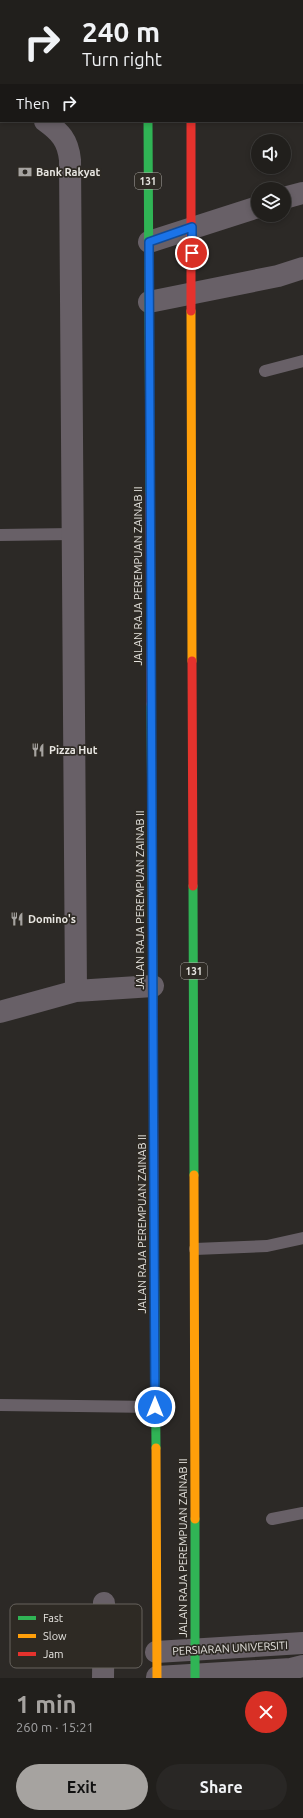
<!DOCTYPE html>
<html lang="en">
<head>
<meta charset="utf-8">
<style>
  :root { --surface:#211f1c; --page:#292725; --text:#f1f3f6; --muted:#a2a2a3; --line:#3e3d3b; --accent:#a6a3a0 }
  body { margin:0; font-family:Ubuntu,sans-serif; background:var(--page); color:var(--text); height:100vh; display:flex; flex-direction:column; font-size:15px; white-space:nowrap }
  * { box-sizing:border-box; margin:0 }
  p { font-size:13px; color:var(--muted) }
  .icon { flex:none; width:22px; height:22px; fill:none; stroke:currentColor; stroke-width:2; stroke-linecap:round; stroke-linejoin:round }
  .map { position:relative; height:1678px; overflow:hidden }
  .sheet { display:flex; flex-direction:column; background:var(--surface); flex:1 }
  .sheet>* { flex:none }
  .top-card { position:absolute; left:0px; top:0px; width:303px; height:122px; box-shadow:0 2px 6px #0003,0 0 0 1px var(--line); background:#211f1c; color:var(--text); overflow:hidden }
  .buttons { position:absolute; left:251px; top:134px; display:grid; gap:8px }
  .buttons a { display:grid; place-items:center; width:40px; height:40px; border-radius:50%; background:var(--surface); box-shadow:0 2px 6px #0003,0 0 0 1px var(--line); font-size:20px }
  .pin { position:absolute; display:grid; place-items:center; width:34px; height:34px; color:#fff; margin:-17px; border:2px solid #fff; border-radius:50%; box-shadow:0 1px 4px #0007 }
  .me { position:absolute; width:44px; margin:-22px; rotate:0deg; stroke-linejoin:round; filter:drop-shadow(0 0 3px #0008) }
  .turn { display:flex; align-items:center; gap:14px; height:84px; padding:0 16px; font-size:18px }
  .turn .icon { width:52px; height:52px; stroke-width:2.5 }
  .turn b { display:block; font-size:28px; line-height:34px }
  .then { display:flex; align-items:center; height:38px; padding:0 16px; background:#0003; gap:8px; font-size:15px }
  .round { display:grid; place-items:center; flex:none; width:42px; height:42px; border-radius:21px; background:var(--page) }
  .summary { display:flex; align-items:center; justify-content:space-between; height:68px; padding:0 16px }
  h1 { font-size:24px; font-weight:700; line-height:30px; color:var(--accent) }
  .button { display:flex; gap:8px; margin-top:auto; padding:8px 16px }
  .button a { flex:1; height:46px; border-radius:24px; background:var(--accent); color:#111; font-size:16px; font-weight:700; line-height:46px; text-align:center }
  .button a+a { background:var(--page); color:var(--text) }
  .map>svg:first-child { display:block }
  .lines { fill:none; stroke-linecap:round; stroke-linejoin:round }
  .lane { stroke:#686067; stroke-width:12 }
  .street { stroke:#686067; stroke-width:22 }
  .fast { stroke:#30b455; stroke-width:9 }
  .slow { stroke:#ff9f0a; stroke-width:9 }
  .jam { stroke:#e5322d; stroke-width:9 }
  .route-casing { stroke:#114b97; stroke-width:10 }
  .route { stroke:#1a73e8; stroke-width:7 }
  .labels { text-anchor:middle; stroke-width:3.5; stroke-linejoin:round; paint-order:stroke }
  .shield { fill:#2e2a24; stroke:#b0ada8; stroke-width:1 }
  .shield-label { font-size:10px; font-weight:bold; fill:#e7e5e1 }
  .poi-label { font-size:11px; font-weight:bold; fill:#e7e5e1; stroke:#2e2a24; text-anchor:start }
  .street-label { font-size:11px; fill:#e7e5e1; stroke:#2e2a24 }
  .key { fill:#2e2a24; stroke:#66625d; stroke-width:1 }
  .key-label { font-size:11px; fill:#e7e5e1 }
</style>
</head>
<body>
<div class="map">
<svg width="303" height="1678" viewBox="0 0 303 1678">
  <rect width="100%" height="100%" fill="#2c2926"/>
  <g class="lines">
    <path class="lane" d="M84 0V1
      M265 371 303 361
      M0 535 73 534
      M195 1249 267 1246 303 1238
      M0 1405 155 1407
      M272 1519 303 1513"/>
    <path class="street" d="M0 69H1
      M0 106H1
      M45 121C60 132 68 140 70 160L76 991
      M284 198 303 193
      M149 242 258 207
      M149 302 278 276 303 268
      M0 1012 76 991 153 986
      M156 1652 303 1643
      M157 1677 291 1669 303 1666
      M103 1678 104 1603"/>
    <path class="fast" d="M147 0V1
      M148 121 150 494
      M151 704 153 1003
      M193 886 194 1175
      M154 1205 156 1448
      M195 1519V1678"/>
    <path class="slow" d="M191 0V1
      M191 311 192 661
      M194 1175 195 1519
      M156 1448 157 1678"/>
    <path class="jam" d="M191 121V311
      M150 494 151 704
      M192 661 193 886
      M153 1003 154 1205"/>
  </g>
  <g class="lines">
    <g class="route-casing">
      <path id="route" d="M155 1407 149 242 192 227V253"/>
    </g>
    <use href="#route" class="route"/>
  </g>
  <defs>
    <g id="bank-bare" transform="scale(1.08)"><path d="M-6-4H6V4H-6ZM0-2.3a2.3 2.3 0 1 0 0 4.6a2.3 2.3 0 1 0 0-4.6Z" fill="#a6a3a0" stroke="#2e2a24" stroke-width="2.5" paint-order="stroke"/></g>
    <g id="restaurant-bare" transform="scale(1.08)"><path d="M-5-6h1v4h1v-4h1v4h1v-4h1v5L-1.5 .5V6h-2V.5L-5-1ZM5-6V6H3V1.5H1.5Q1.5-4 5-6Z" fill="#a6a3a0" stroke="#2e2a24" stroke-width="2.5" paint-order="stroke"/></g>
  </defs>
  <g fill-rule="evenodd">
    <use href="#bank-bare" x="25" y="172"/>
    <use href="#restaurant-bare" x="38" y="750"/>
    <use href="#restaurant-bare" x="17" y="919"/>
  </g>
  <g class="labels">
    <g class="shield">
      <rect x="135" y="173" width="26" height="16" rx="3"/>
      <rect x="181" y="963" width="26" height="16" rx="3"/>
    </g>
    <g class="shield-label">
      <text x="148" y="185">131</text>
      <text x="194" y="975">131</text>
    </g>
    <g class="poi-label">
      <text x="36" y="176">Bank Rakyat</text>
      <text x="49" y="754">Pizza Hut</text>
      <text x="28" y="923">Domino's</text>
    </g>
    <g class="street-label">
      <text transform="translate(138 576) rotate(-90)" y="4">JALAN RAJA PEREMPUAN ZAINAB II</text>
      <text transform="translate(140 900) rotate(-90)" y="4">JALAN RAJA PEREMPUAN ZAINAB II</text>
      <text transform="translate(142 1224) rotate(-90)" y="4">JALAN RAJA PEREMPUAN ZAINAB II</text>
      <text transform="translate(183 1548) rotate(-90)" y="4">JALAN RAJA PEREMPUAN ZAINAB II</text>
      <text transform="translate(230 1648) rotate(-3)" y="4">PERSIARAN UNIVERSITI</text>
    </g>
  </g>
  <rect x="10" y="1604" width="132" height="64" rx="6" class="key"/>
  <rect x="18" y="1616" width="18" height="4" fill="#30b455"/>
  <rect x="18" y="1634" width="18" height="4" fill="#ff9f0a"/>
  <rect x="18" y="1652" width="18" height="4" fill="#e5322d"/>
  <g class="key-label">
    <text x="43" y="1622">Fast</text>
    <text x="43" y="1640">Slow</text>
    <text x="43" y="1658">Jam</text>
  </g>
</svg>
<div class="buttons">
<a><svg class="icon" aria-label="sound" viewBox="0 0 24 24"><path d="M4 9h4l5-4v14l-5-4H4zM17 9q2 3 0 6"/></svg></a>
<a><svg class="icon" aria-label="layers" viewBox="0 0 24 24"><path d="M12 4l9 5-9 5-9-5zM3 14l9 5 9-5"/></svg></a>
</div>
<div class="pin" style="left:192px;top:253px;background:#d93025"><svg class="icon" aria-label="arrive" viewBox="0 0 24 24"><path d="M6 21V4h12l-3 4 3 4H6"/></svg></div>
<svg class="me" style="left:155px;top:1407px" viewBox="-20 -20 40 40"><circle r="17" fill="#1a73e8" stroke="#fff" stroke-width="3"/><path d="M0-11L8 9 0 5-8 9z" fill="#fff"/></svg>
<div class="top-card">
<div class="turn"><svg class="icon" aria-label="right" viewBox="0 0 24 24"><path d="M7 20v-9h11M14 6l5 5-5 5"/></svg><div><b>240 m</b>Turn right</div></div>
<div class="then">Then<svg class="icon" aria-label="right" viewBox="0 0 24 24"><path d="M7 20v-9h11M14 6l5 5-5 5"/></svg></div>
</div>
</div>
<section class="sheet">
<div class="summary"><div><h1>1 min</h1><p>260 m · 15:21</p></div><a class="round" style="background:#d93025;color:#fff"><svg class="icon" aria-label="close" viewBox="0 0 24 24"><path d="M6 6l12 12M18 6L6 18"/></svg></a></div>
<div class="button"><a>Exit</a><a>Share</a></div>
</section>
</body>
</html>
